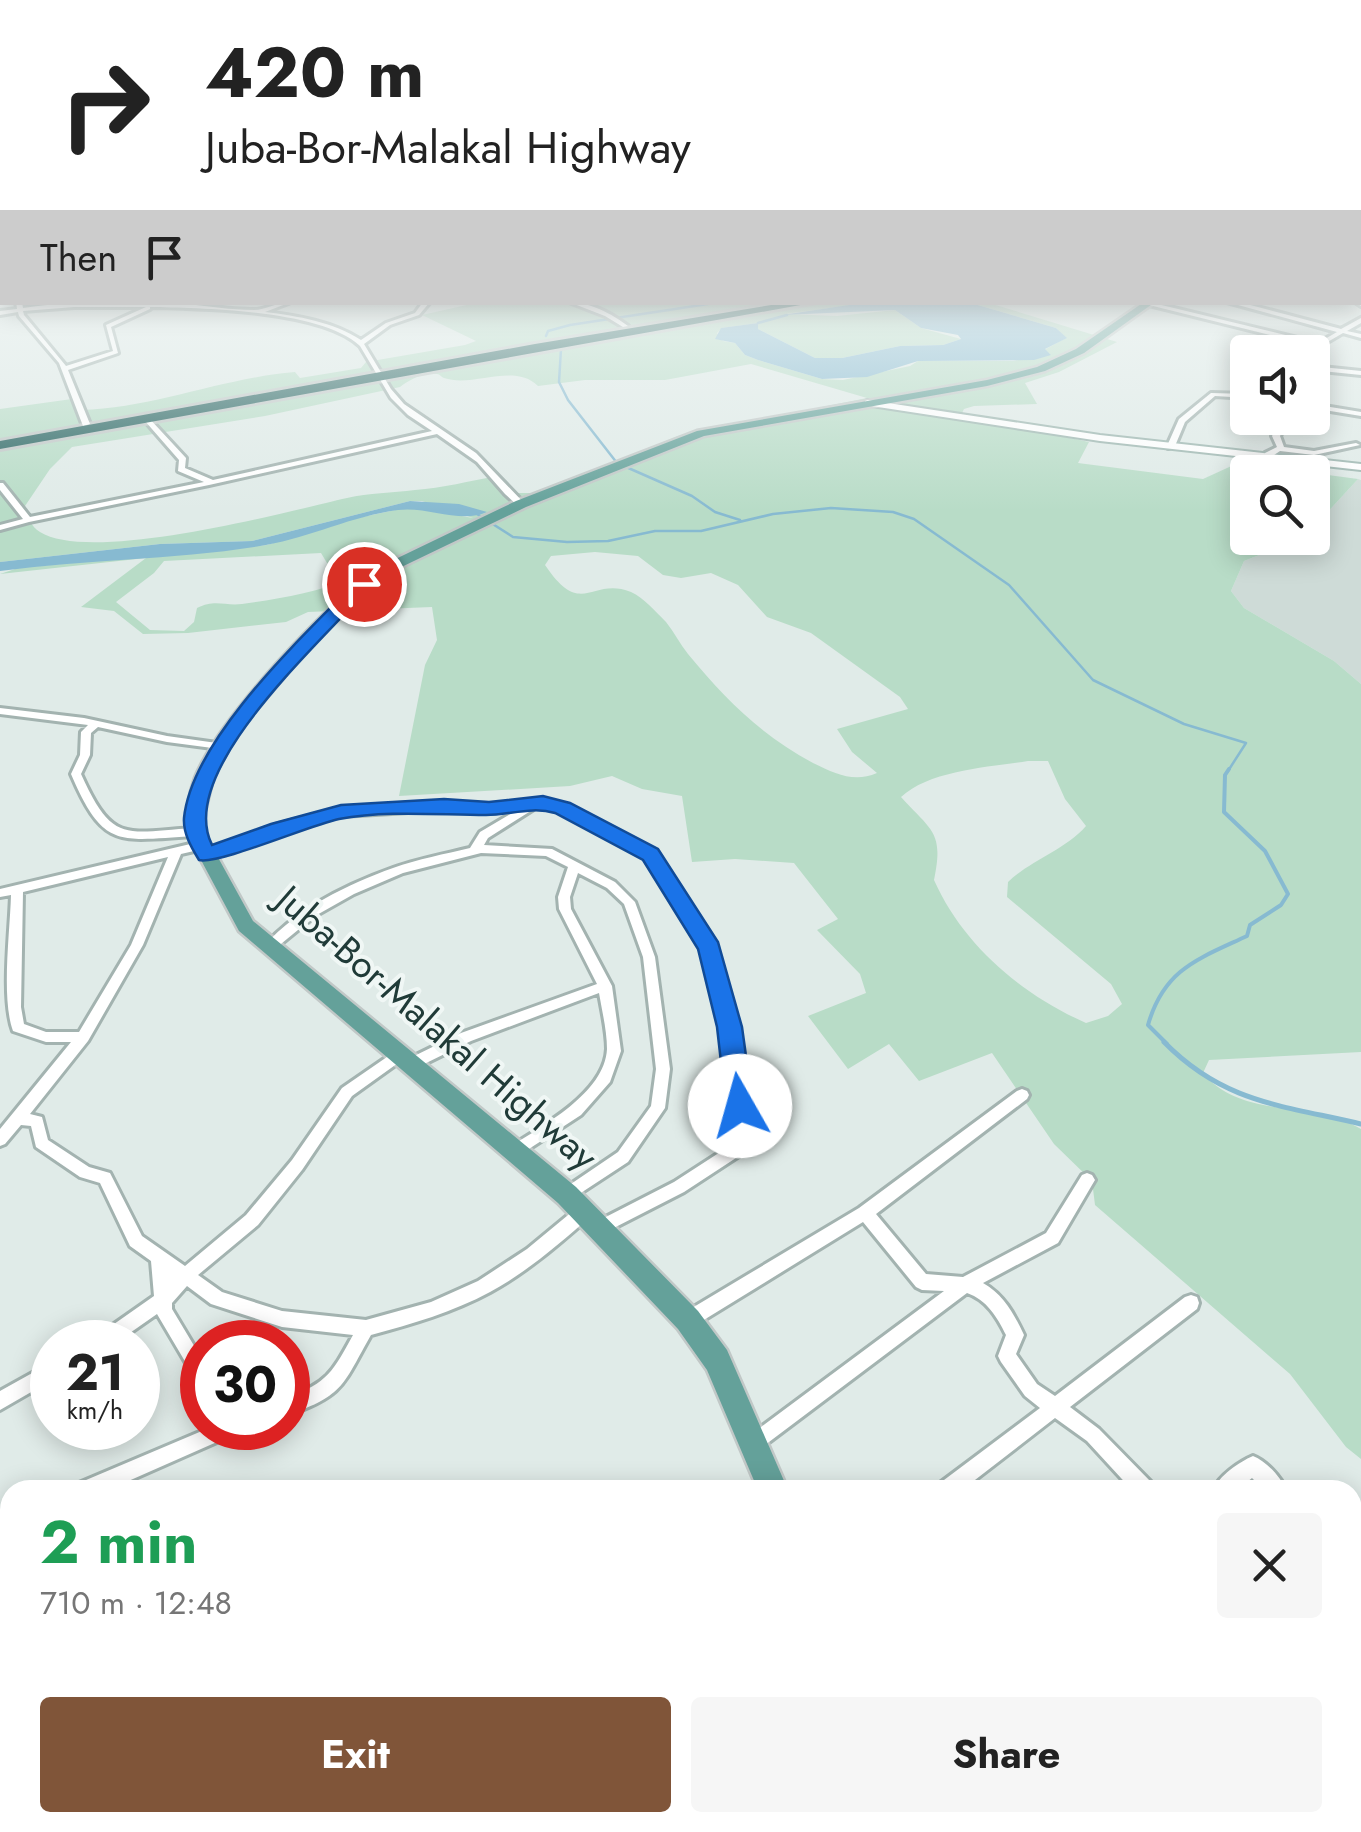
<!DOCTYPE html>
<html lang="en">
<head>
<meta charset="utf-8">
<style>
  :root { --surface:#fff; --page:#f6f6f6; --text:#222; --muted:#767676; --accent:#805539 }
  body { margin:0; font-family:Jost,sans-serif; background:var(--page); color:var(--text); height:100vh; display:flex; flex-direction:column; font-size:38px; white-space:nowrap }
  * { box-sizing:border-box; margin:0 }
  p { font-size:32px; color:var(--muted) }
  .icon { flex:none; width:55px; height:55px; fill:none; stroke:currentColor; stroke-width:2; stroke-linecap:round; stroke-linejoin:round }
  .map { position:relative; flex:1; overflow:hidden }
  .drawer { position:absolute; left:0px; top:1480px; width:1362px; height:352px; display:flex; flex-direction:column; background:var(--surface); border-radius:30px 30px 0 0; box-shadow:0 5px 25px #0003 }
  .drawer>* { flex:none }
  .top-card { position:absolute; left:0px; top:0px; width:1362px; height:305px; box-shadow:0 5px 25px #0003; background:#fff; color:var(--text); overflow:hidden }
  .tools { position:absolute; left:1230px; top:335px; display:grid; gap:20px }
  .tools a { display:grid; place-items:center; width:100px; height:100px; border-radius:10px; background:var(--surface); box-shadow:0 5px 25px #0003; font-size:50px }
  .speed { position:absolute; left:30px; top:1320px; display:flex; gap:20px; font-size:50px; font-weight:700; text-align:center }
  .speed>* { display:grid; place-content:center; width:130px; height:130px; border-radius:50%; background:var(--surface); box-shadow:0 5px 25px #0003; line-height:1 }
  .speed small { font-size:25px; font-weight:400 }
  .speed .limit { border:15px solid #d22; background:#fff; color:#111 }
  .pin { position:absolute; display:grid; place-items:center; width:85px; height:85px; color:#fff; margin:-42px; border:5px solid #fff; border-radius:50%; box-shadow:0 2px 10px #0007 }
  .me { position:absolute; width:110px; margin:-55px; rotate:353deg; stroke-linejoin:round; filter:drop-shadow(0 0 8px #0008) }
  .turn { display:flex; align-items:center; gap:35px; height:210px; padding:0 40px; font-size:45px }
  .turn .icon { width:130px; height:130px; stroke-width:2.5 }
  .turn b { display:block; font-size:70px; line-height:85px }
  .then { display:flex; align-items:center; height:95px; padding:0 40px; background:#0003; gap:20px; font-size:38px }
  .round { display:grid; place-items:center; flex:none; width:105px; height:105px; border-radius:10px; background:var(--page) }
  .summary { display:flex; align-items:center; justify-content:space-between; height:170px; padding:0 40px }
  h1 { font-size:60px; font-weight:700; line-height:75px; color:#1e9e55 }
  .cta { display:flex; gap:20px; margin-top:auto; padding:20px 40px }
  .cta a { flex:1; height:115px; border-radius:10px; background:var(--accent); color:#fff; font-size:40px; font-weight:700; line-height:115px; text-align:center }
  .cta a+a { background:var(--page); color:var(--text) }
  .map>svg:first-child { display:block }
  .built { fill:#cedbd7 }
  .green { fill:#b8dcc7; fill-rule:evenodd }
  .water { fill:#87bad1 }
  .lines { fill:none; stroke-linecap:round; stroke-linejoin:round }
  .stream-far2 { stroke:#87bad1; stroke-width:2.5 }
  .stream-far1 { stroke:#87bad1; stroke-width:4 }
  .stream { stroke:#87bad1; stroke-width:5 }
  .street-casing { stroke:#a3b3b0; stroke-width:6 }
  .secondary-casing { stroke:#9eb7b1; stroke-width:4 }
  .primary-casing { stroke:#c1c8c7; stroke-width:5 }
  .highway-casing { stroke:#c1c8c7; stroke-width:6 }
  .street { fill:#fff; fill-rule:evenodd }
  .secondary { fill:#fff; fill-rule:evenodd }
  .primary { fill:#64a19a; fill-rule:evenodd }
  .highway { fill:#2c6764; fill-rule:evenodd }
  .route { fill:#1a73e8; stroke:#114b97; stroke-width:2.5 }
  .labels { text-anchor:middle; stroke-width:8; stroke-linejoin:round; paint-order:stroke }
  .street-label { font-size:38px; fill:#203b38; stroke:#f0f7f5 }
</style>
</head>
<body>
<div class="map">
<svg width="1361" height="1832" viewBox="0 0 1361 1832">
  <rect width="100%" height="100%" fill="#e0ebe8"/>
  <path class="built" d="M1358 479 1361 480V684L1334 661 1244 608 1231 591 1244 561 1303 538H1312L1313 528Z"/>
  <path class="green" d="M480 302 869 303 785 314 837 316 895 310 921 328 961 339 943 345 900 346 842 358H815L758 329V323L722 328 717 333 723 341 735 343 745 355 758 360 822 379 843 380 910 366 918 361H1013L1050 354 1044 350 1066 338 1056 328 971 303H989L1117 342 1059 372 1025 383 1037 404 974 406 964 409 961 415 1089 442 1078 463 1203 479 1238 463 1308 472H1248V538H1303L1244 561 1231 591 1244 608 1334 661 1361 684V1052L1209 1060 1203 1073C1242 1120 1314 1100 1361 1129V1459L1346 1447 1290 1374 1095 1205 1092 1181 1054 1144 992 1053 919 1081 889 1044 848 1069 808 1016 866 993 860 974 817 930 838 919 794 863 735 859 692 862 682 796 642 789 612 776 570 786 399 796 425 665 437 640 432 607 308 612 286 622 188 633 143 634 114 611 81 607 146 558 0 574 18 568 267 545 339 522 400 509 417 508 473 518 422 501H410L252 541 160 544 0 562V409L72 399 81 410C154 408 222 378 295 372L300 378 361 368 366 362 465 345 476 341 422 315ZM751 364 867 398 678 436 541 493H517L497 476C470 481 442 488 415 490 392 493 369 493 347 498 286 512 91 564 40 532 30 526 28 516 25 506L50 469 72 447 265 416 400 387C408 380 426 371 437 374 440 374 441 377 444 378 473 388 514 362 538 386L585 380H665ZM595 552 638 556 663 575 681 578 711 573 738 585 767 617 811 633 900 697 908 709 837 729 852 752 877 773C854 783 836 774 813 763 761 735 725 699 688 654 680 644 674 632 666 622 656 612 644 598 631 592 591 576 582 620 545 565L551 556ZM321 553 327 563 352 571 350 578C318 593 277 599 242 604 224 606 215 599 197 608L194 622 184 631 150 630 116 602 154 573 164 561ZM1028 761H1048L1065 799 1086 826C1065 850 1031 860 1008 882L1007 897 1111 984 1122 1004 1108 1016 1086 1023C1021 994 963 945 934 880 944 832 932 831 901 797 930 770 990 767 1028 761Z
    M1313 473 1358 479 1313 528 1312 473Z"/>
  <path class="water" d="M869 302 971 303 1056 328 1067 338 1045 349 1051 355 1034 360 918 361 867 377 822 379 758 360 745 355 735 343 715 339 721 328 758 323V329L815 358H842L900 346 943 345 961 339 958 335 921 328 895 310 782 315Z
    M410 501 459 504 487 512C460 524 428 506 398 510 352 516 311 537 266 545 178 560 88 559 0 571V562L160 544 252 541Z"/>
  <g class="lines">
    <path class="stream-far2" d="M758 323 787 315
      M546 336 548 331 570 325 721 302
      M561 349 559 382 568 400 617 463 692 496 715 512 740 520
      M477 514 513 537 567 542 608 541 655 531H701L773 514 831 508 893 512 914 519 1009 585 1093 680 1184 724 1246 743 1228 771"/>
    <path class="stream-far1" d="M1167 1044 1148 1025C1164 969 1198 959 1247 936L1250 925 1281 905 1288 894 1265 851 1224 812 1225 775 1229 769"/>
    <path class="stream" d="M1164 1042C1224 1103 1281 1105 1361 1124"/>
    <g class="street-casing">
      <path id="street" d="M1360 256H1361V260H1360Z
        M0 270 2 271V275L0 274Z
        M2 281V285L0 286V282Z
        M1360 287 1361 288V292L1360 291Z
        M1360 301H1361V306L1355 302H1360Z
        M16 302H22L23 308C75 300 132 302 185 304 208 306 231 310 254 310 265 310 278 302 291 302L265 312C298 316 333 322 361 340L386 323 415 313 423 302H430L419 315 390 325 364 344 391 389 404 404 476 453 525 504 518 506 505 494 477 462 437 434 209 485 29 522 0 530V525L23 519 0 490V483H3L30 517 204 482 178 471 179 460 145 421 144 419 148 417 186 458 185 468 213 480 432 431 408 415 391 398 360 346C322 310 203 308 150 307V309L111 327 118 353 68 370 90 424 83 426 59 363 19 316 18 312 0 315V311L17 309ZM74 307H146L106 325 113 351 66 366 24 315 23 311Z
        M569 302C590 302 612 314 628 326L623 327 605 316Z
        M1149 302 1318 343 1337 332 1227 302H1239L1341 329 1361 318V323L1347 331 1361 334V338L1343 333 1319 347 1145 304Z
        M1312 366 1361 371V375L1312 370Z
        M1211 393 1248 394V398L1215 396 1185 422 1175 446 1168 448 1167 446 1179 419Z
        M1312 404 1361 412V416L1312 408Z
        M1282 418H1289L1280 436 1284 447 1314 451 1356 443 1360 445 1314 455 1280 451 1271 457H1265V453L1277 447 1272 436Z
        M0 708 84 718 167 736 224 744 225 746 220 749 167 742 98 727 91 733 90 755 81 774C113 845 125 832 195 828L201 832 195 836C119 840 104 851 71 774L80 755 81 732 88 725 0 714Z
        M543 799 566 805 655 851 716 948 737 1027 749 1133 739 1156 684 1192 602 1234 596 1232 594 1227 596 1222 674 1182 728 1147 735 1133 723 1027 704 948 647 857 558 811 543 807H537L488 838 484 845 552 849 615 882 635 902 655 957 670 1069 665 1108 628 1162 567 1202 562 1200 559 1195 562 1190 618 1152 651 1106 656 1069 643 957 624 904 607 888 578 873 570 897 571 909 612 986 621 1051 610 1082 581 1115 515 1158 510 1157 507 1152 510 1147C542 1126 605 1093 607 1049 607 1031 602 1011 599 993L471 1041 416 1068 411 1070 406 1068 404 1064 406 1060 461 1033 597 984 559 909 558 897 568 867 546 856 481 853 403 873 354 894 315 916 276 948 271 950 265 945C297 909 348 884 393 868 418 859 445 854 470 848L480 832 517 810 489 813 443 810 341 816 283 831 211 858 207 859 201 855 203 852 275 825 341 808 443 802 489 805Z
        M203 841 209 845 207 848 181 854 143 945 88 1041 30 1114 42 1117 48 1140 89 1167 110 1173 142 1236 185 1266 246 1215 292 1160 342 1088 400 1048 405 1050 407 1054 405 1058 352 1096 302 1170 258 1225 198 1275 222 1292 282 1311 366 1320 431 1302 478 1281 527 1249 579 1206 585 1204 591 1206 593 1211 591 1216C559 1244 527 1272 490 1292 453 1312 412 1324 371 1335 343 1384 345 1395 288 1415V1397C328 1383 333 1371 353 1335L282 1327 211 1304 187 1286 172 1303V1309L202 1359V1382L196 1380 157 1314 117 1342H95L97 1336 154 1296 151 1261 130 1246 100 1183 80 1177 36 1147 31 1126 21 1125 5 1144 0 1146V1129L71 1042H46L13 1031C1 998 10 932 11 895L0 897V889ZM168 857 131 945 79 1032H46L24 1024 21 1007 23 892Z
        M1022 1089 1027 1091 1029 1095 1027 1099 876 1214 926 1274 963 1277 1046 1233 1082 1175 1087 1173 1092 1175 1095 1180 1092 1185 1058 1243 983 1283C1004 1295 1014 1314 1024 1335L1016 1354 1037 1384 1055 1396 1185 1297 1191 1295 1197 1297 1199 1303 1197 1309 1070 1407 1099 1429 1152 1483 1154 1490H1132L1087 1441 1055 1418 962 1490H938L940 1483 1040 1408 1025 1396 1001 1362 998 1356 1006 1335C997 1317 987 1300 967 1293L761 1448 755 1451 749 1448 746 1442 749 1436 944 1291 922 1290 916 1287 863 1222 694 1326 688 1328 682 1326 680 1320 682 1314 859 1208 1017 1091Z
        M52 1362V1380L0 1410V1391Z
        M209 1428H238L235 1434 108 1490H77L79 1483Z
        M1253 1456C1266 1461 1281 1477 1286 1490H1264L1252 1478 1237 1490H1213C1219 1476 1239 1462 1253 1456Z
        M10 1558C10 1572 14 1587 0 1593 0 1579 0 1564 10 1558Z
        M1352 1765H1361V1787H1352Z
        M397 1822H419L417 1832H395Z
        M476 1822H501L505 1832H481Z
        M1145 1822H1174L1168 1832H1140Z"/>
    </g>
    <g class="secondary-casing">
      <path id="secondary" d="M868 400 1100 435 1361 464V470L1100 441 865 405V401Z"/>
    </g>
    <g class="primary-casing">
      <path id="primary" d="M1144 302H1155L1084 353 1045 371 987 386 704 436 526 507 389 573 369 587 306 651 239 730 213 778 204 815V832L253 921 576 1187 698 1311 727 1350 788 1490H758L707 1370 678 1329 558 1203 239 931 186 832C186 814 189 795 195 778 219 719 326 604 379 567L516 501 697 431 987 380 1037 367 1076 349Z
        M815 1822H851L852 1832H816Z"/>
    </g>
    <g class="highway-casing">
      <path id="highway" d="M789 302H817L0 449V441L535 344Z"/>
    </g>
    <use href="#street" class="street"/>
    <use href="#secondary" class="secondary"/>
    <use href="#primary" class="primary"/>
    <use href="#highway" class="highway"/>
  </g>
  <linearGradient id="sky" x2="0" y2="1"><stop stop-color="#81b6df"/><stop offset="0.5" stop-color="#f1f6f5"/><stop offset="1" stop-color="#f1f6f5" stop-opacity="0"/></linearGradient>
  <rect width="1361" height="511" fill="url(#sky)"/>
  <path class="route" d="M358 580 372 584C327 638 174 769 212 845L271 824 341 805 444 799 489 802 543 796 570 803 658 849 718 942 742 1027 753 1106 749 1114 740 1117 730 1114 726 1106 717 1027 698 949 643 860 555 813C532 806 509 815 486 815 438 815 387 810 339 819 310 825 218 865 199 860 191 847 183 833 184 818 192 739 303 636 358 580Z"/>
  <g class="labels">
    <g class="street-label">
      <text transform="translate(437 1028) rotate(41)" y="13">Juba-Bor-Malakal Highway</text>
    </g>
  </g>
</svg>
<div class="tools">
<a><svg class="icon" aria-label="sound" viewBox="0 0 24 24"><path d="M4 9h4l5-4v14l-5-4H4zM17 9q2 3 0 6"/></svg></a>
<a><svg class="icon" aria-label="search" viewBox="0 0 24 24"><circle cx="10" cy="10" r="6"/><path d="M15 15l6 6"/></svg></a>
</div>
<div class="speed"><div>21<small>km/h</small></div><div class="limit">30</div></div>
<div class="pin" style="left:364px;top:584px;background:#d93025"><svg class="icon" aria-label="arrive" viewBox="0 0 24 24"><path d="M6 21V4h12l-3 4 3 4H6"/></svg></div>
<svg class="me" style="left:740px;top:1106px" viewBox="-20 -20 40 40"><circle r="19" fill="#fff"/><path d="M0-13L10 11 0 6-10 11z" fill="#1a73e8"/></svg>
<div class="top-card">
<div class="turn"><svg class="icon" aria-label="right" viewBox="0 0 24 24"><path d="M7 20v-9h11M14 6l5 5-5 5"/></svg><div><b>420 m</b>Juba-Bor-Malakal Highway</div></div>
<div class="then">Then<svg class="icon" aria-label="arrive" viewBox="0 0 24 24"><path d="M6 21V4h12l-3 4 3 4H6"/></svg></div>
</div>
<section class="drawer">
<div class="summary"><div><h1>2 min</h1><p>710 m · 12:48</p></div><a class="round"><svg class="icon" aria-label="close" viewBox="0 0 24 24"><path d="M6 6l12 12M18 6L6 18"/></svg></a></div>
<div class="cta"><a>Exit</a><a>Share</a></div>
</section>
</div>
</body>
</html>
